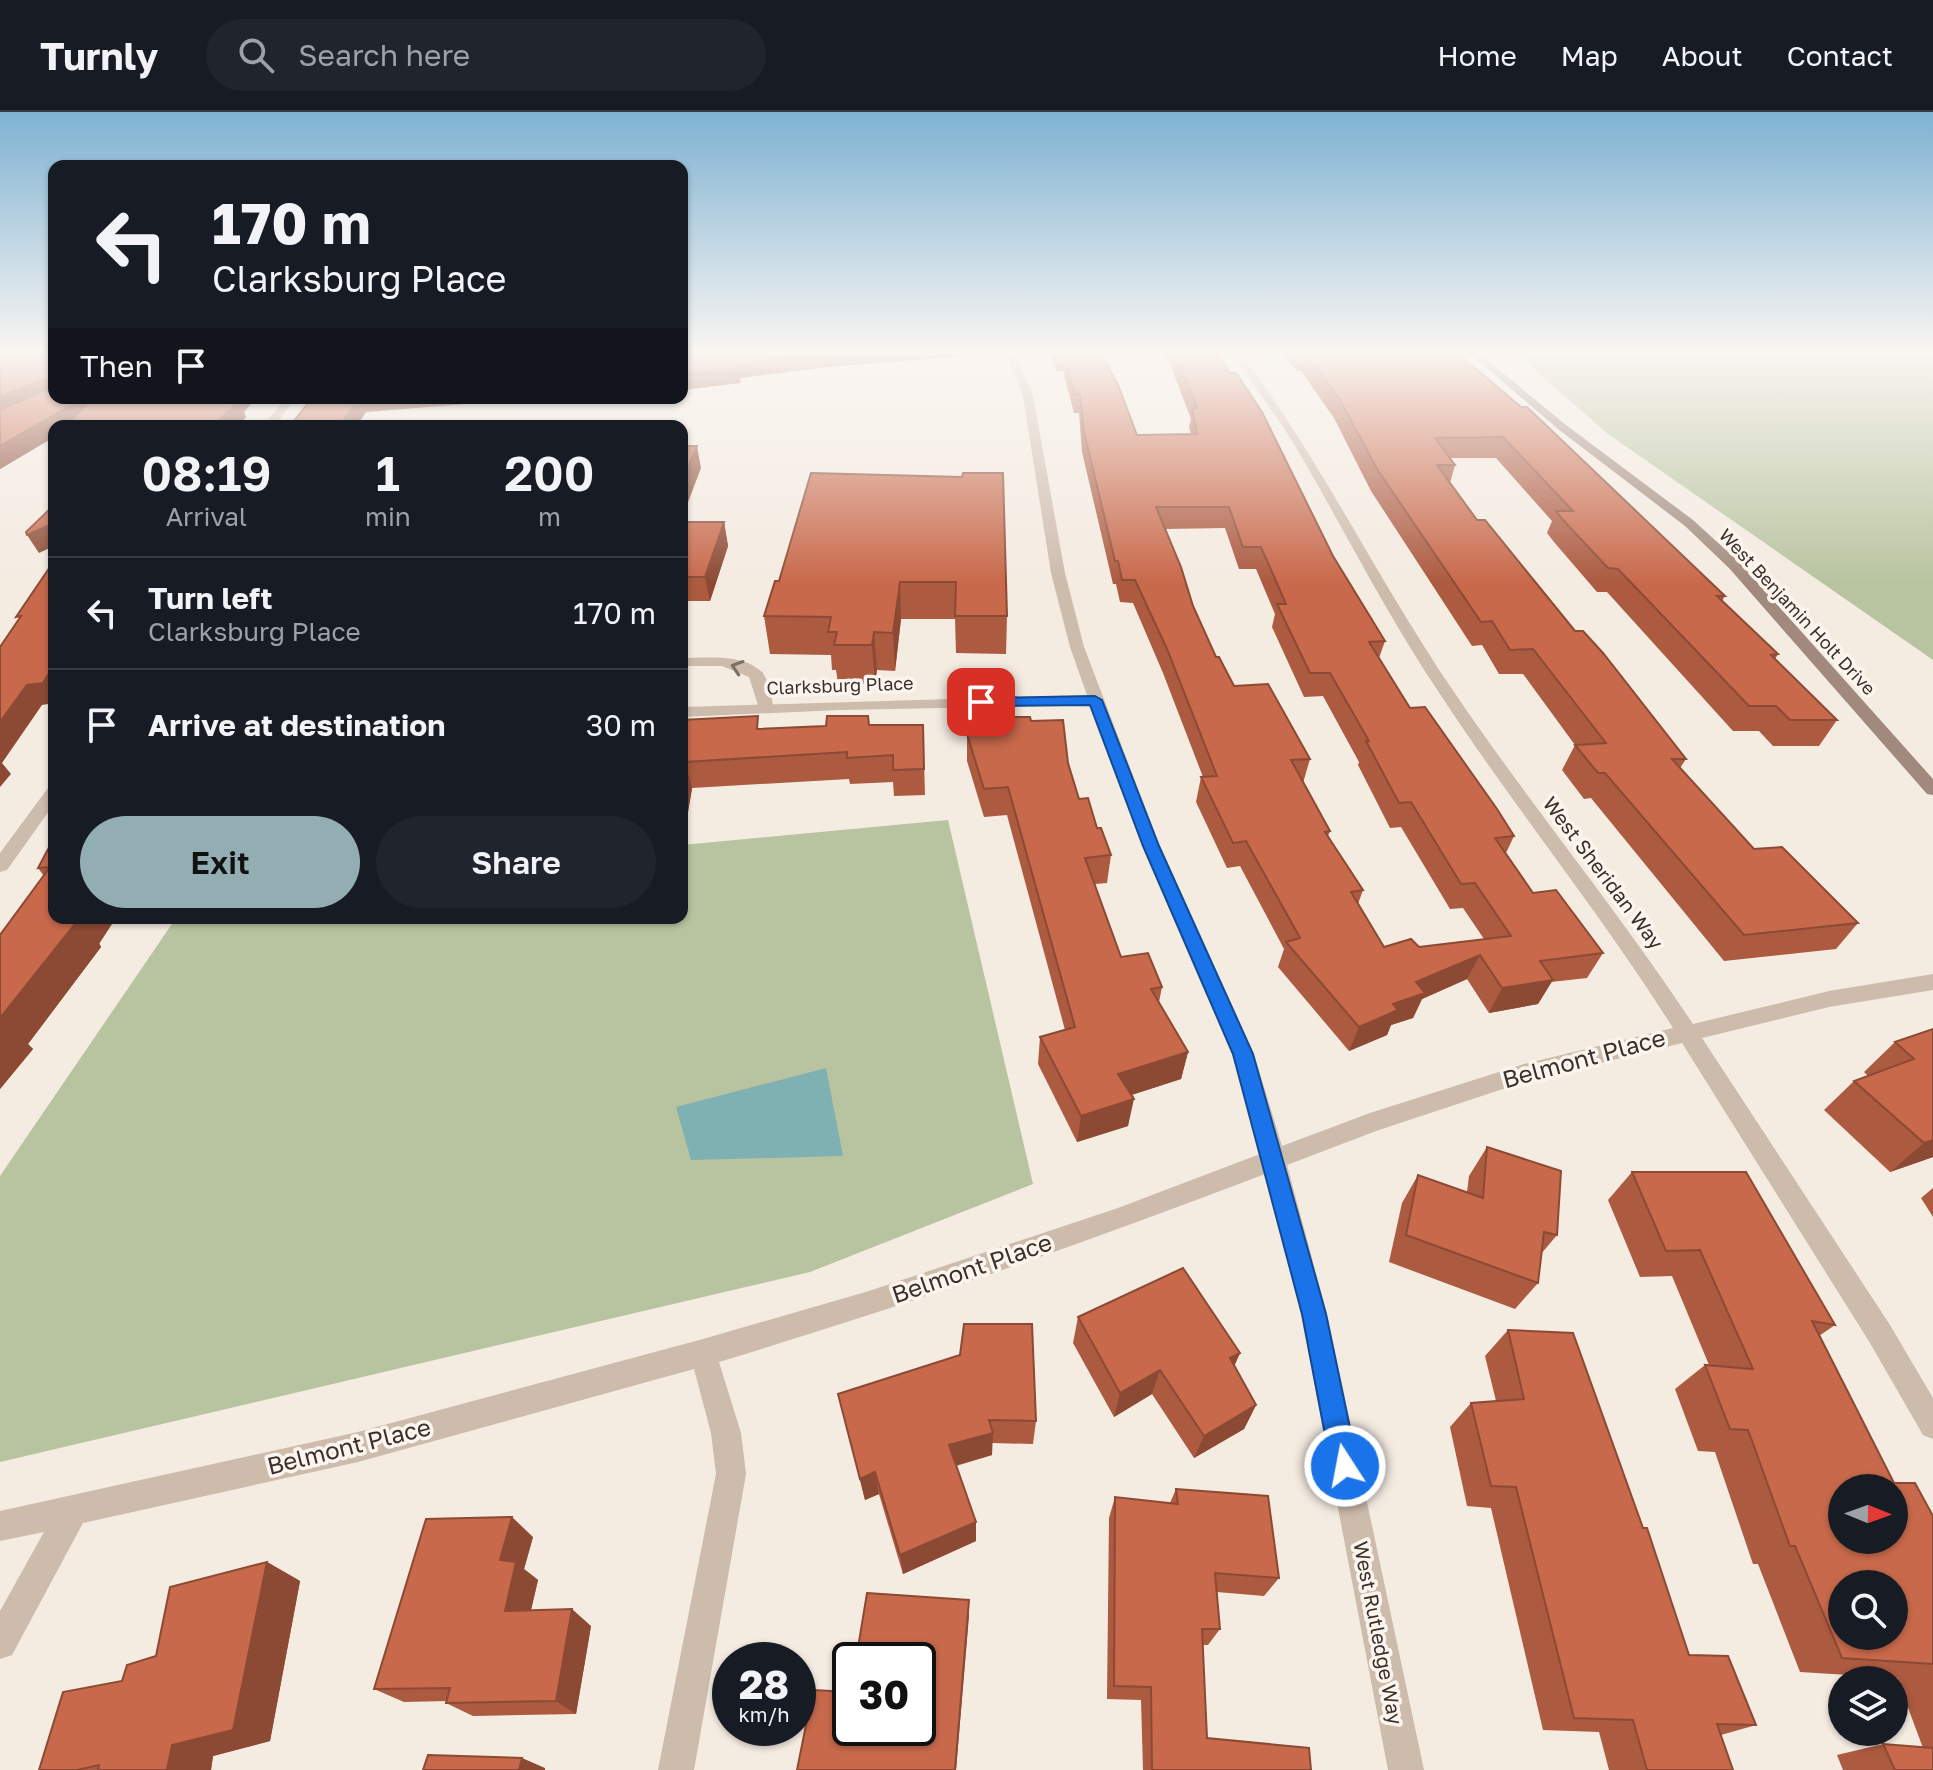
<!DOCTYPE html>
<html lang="en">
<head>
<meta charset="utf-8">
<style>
  :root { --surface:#171b24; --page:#20242c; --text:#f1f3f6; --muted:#9ea1a6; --line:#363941; --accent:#92aeb2 }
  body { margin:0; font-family:"Golos Text",sans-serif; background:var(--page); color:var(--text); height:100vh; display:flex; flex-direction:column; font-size:30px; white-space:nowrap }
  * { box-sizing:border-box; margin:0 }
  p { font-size:26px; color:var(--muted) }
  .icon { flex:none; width:44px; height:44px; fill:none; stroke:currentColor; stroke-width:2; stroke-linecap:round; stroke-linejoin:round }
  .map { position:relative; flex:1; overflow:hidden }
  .panel { position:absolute; left:48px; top:308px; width:640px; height:504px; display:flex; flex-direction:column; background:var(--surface); border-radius:16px; box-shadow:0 2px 6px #0004 }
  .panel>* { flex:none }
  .banner { position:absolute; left:48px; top:48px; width:640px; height:244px; border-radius:16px; box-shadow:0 2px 6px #0004; background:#171b24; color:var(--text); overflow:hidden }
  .needle { width:52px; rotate:91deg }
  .tools { position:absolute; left:1828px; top:1362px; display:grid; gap:16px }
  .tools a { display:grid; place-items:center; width:80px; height:80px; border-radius:50%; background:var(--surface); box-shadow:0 2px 6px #0004; font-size:40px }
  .speed { position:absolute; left:712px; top:1530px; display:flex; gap:16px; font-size:40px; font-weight:700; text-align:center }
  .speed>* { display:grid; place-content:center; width:104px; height:104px; border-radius:50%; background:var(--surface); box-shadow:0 2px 6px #0004; line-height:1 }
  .speed small { font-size:20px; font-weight:400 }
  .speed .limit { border:4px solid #111; border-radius:12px; background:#fff; color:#111 }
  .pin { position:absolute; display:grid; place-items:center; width:68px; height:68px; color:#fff; margin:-34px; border-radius:16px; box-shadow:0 4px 12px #0006 }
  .me { position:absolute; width:88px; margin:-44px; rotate:349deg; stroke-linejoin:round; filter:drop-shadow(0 0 6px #0008) }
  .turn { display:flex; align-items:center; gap:28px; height:168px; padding:0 32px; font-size:36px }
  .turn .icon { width:104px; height:104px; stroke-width:2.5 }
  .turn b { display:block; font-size:56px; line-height:68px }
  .then { display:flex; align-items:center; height:76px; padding:0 32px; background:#0003; gap:16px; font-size:30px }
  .eta { display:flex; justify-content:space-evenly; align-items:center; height:136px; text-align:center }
  .eta b { font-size:48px; font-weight:600; line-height:56px }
  .cta { display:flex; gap:16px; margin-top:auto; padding:16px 32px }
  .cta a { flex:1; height:92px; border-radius:48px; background:var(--accent); color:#111; font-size:32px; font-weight:600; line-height:92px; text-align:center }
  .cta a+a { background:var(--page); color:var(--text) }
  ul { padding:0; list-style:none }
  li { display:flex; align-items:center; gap:24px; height:112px; padding:0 32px; border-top:2px solid var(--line) }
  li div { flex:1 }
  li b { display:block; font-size:30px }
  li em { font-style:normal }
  header { display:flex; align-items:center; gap:48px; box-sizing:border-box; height:112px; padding:0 40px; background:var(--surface); border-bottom:2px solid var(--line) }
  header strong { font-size:38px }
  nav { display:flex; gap:44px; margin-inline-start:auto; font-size:28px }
  .search { width:560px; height:72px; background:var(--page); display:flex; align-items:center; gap:20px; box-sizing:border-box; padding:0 28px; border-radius:44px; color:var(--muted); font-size:30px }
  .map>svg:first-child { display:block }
  .green { fill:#b8c4a0 }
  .water { fill:#7fb0b2 }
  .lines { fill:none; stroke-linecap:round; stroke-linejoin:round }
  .service { fill:#cdbbac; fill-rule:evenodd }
  .minor { fill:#cdbbac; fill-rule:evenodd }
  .secondary { fill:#a18a7d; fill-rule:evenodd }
  .wall { fill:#ac5a40; fill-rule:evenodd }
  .shaded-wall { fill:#8c4a34 }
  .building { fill:#c8694b; stroke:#8c4a34; stroke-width:2; fill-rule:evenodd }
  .oneway { stroke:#7d6f65 }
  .route { fill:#1a73e8; stroke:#114b97; stroke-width:2 }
  .labels { text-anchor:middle; stroke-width:7; stroke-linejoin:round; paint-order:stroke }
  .far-street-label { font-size:18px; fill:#3b302b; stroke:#fbf5ee }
  .street-label { font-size:20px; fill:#3b302b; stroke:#fbf5ee }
  .near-street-label { font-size:24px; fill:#3b302b; stroke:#fbf5ee }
</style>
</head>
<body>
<header>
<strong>Turnly</strong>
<div class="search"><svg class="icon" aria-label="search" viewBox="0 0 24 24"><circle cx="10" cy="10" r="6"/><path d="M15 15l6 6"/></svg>Search here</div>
<nav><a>Home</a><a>Map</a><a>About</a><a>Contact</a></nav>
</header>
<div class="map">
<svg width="1933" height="1658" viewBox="0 0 1933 1658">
  <rect width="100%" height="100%" fill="#f4ebe1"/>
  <path class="green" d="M1513 239H1933V548L1608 322Z
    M948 708 1033 1072 810 1160 0 1350V1064L176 806H682V733Z"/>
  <path class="water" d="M826 956 843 1044 691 1048 676 995Z"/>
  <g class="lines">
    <path class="service" d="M682 546C705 546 743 541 762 560 769 568 771 586 774 596L766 601 760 599 749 565 722 554H682Z"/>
    <path class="minor" d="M1004 239H1014L1033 284 1065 461 1084 535 1160 734 1254 942 1282 1034 1370 1001 1524 952 1673 916C1600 800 1513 694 1438 579 1387 503 1347 423 1301 344 1280 307 1253 274 1231 239H1239C1320 346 1377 467 1452 577 1529 691 1617 797 1693 912L1829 879 1933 862V878L1829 895 1702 926 1890 1213 1933 1286V1327L1923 1323 1870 1231 1682 931 1524 970 1376 1019 1287 1053 1327 1202 1424 1658H1388L1301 1202 1265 1062C1085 1131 904 1194 719 1250L741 1321 746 1362 694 1658H658L716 1362 711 1321 694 1257 358 1350 83 1411 12 1543 0 1547V1499L44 1420 0 1429V1399L358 1320 703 1227 869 1179 1118 1096 1260 1042 1232 942 1142 734 1091 593 839 598 682 605V595L1087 583 1070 535 1051 461 1023 284Z
      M286 286H296L274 314H263Z
      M54 675V692L7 758 0 760V741L48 676Z"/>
    <path class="secondary" d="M1467 239H1476L1566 313 1693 408 1739 450 1933 667V683L1927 682 1729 456 1685 414 1558 317Z"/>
  </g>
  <path class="wall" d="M0 239H54V286L244 300 246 305 237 314H54V325L0 357Z
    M1050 239H1100L1137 323 1191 322 1189 315 1191 307 1169 249 1162 239H1216L1333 444 1385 529 1379 546 1410 596 1514 724 1506 741 1533 781 1603 841 1587 866 1551 870 1538 892 1489 901 1467 867 1422 887 1413 906 1391 913 1387 923 1349 939 1278 855 1284 837 1240 754 1227 756 1196 690 1201 665H1203L1163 561 1133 491 1120 490 1116 472H1113L1082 340 1079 301H1074L1063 259H1056ZM1225 416 1239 457H1256L1275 502 1272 515 1304 585 1323 584 1359 650 1358 653 1390 716 1401 715 1450 797 1463 796 1484 827 1419 835H1384L1358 792 1363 778 1328 724 1330 719 1303 671 1310 647 1234 574 1216 545 1193 494 1165 417Z
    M1279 239H1455L1725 484 1722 489 1778 542 1775 547 1837 608 1819 634H1773L1759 619H1733L1607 480H1597L1554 430 1547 421 1552 409 1496 346H1450L1455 353 1450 371 1477 408 1686 647 1680 656 1754 737 1858 811 1836 837 1724 849 1591 686 1584 687 1562 658 1575 633 1523 562H1499L1482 533 1472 534 1371 379 1334 306 1301 259H1297Z
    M811 361 1007 504 1006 542 956 541 955 507H901L895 559 877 558 875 572 838 571 836 558H832L831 543 770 542 764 504 779 469Z
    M682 410H724L728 434 710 489H682Z
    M1005 605 1031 609 1068 651 1079 687 1097 716 1111 743 1107 771 1095 772 1121 845 1162 875 1159 890 1188 940 1181 967 1131 983 1128 1014 1077 1030 1038 952 1040 925 1065 918 1007 703 984 705 967 649V622Z
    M682 608 760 617 869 613H923L925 683 894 684 893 670 850 672 849 667 692 676 682 732Z
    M54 726 101 835 28 932 33 937 0 977V823L44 764 38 756Z
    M1933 917V1045L1890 1060 1824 998 1854 969 1868 964 1864 960 1895 930Z
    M1487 1035 1557 1123 1541 1142 1538 1171 1515 1197 1389 1150 1402 1091 1418 1063 1467 1080 1469 1064Z
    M1632 1060 1835 1213 1819 1224 1894 1371 1933 1404V1658H1843L1837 1643 1883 1632 1923 1636 1897 1566 1800 1560 1758 1452H1753L1715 1340 1698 1339 1675 1277 1705 1253H1709L1672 1164 1640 1165 1608 1088Z
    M1933 1076V1105L1921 1086Z
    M1078 1205 1240 1241 1234 1254 1256 1293 1244 1317 1194 1346 1152 1282 1114 1305 1073 1231Z
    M1508 1218 1689 1543 1756 1613 1721 1623 1733 1658H1609L1599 1620 1543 1618 1491 1396 1467 1394 1450 1315 1471 1291 1496 1289 1485 1244Z
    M838 1282 1036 1309 1033 1332 992 1331V1343L956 1354 976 1410V1429L903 1462 879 1382 865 1388Z
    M1176 1377 1279 1466 1264 1484 1217 1480 1220 1517 1208 1533H1203L1207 1626 1311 1658H1143L1141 1588 1107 1587 1109 1406 1115 1385 1170 1391Z
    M533 1425 524 1457 538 1468 531 1498 591 1514 576 1602 473 1604 446 1591 447 1589 404 1590 374 1577Z
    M267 1450 300 1469 270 1629 213 1644 211 1658H39L122 1569 156 1544Z"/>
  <path class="shaded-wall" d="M839 239H992V242L828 255 740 266 741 271 682 278V262L735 251Z
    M44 267 53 282 0 305V285Z
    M84 286H112L73 314H54V325L0 357V334Z
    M237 286H256L244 300 246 305 237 314H213Z
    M358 286H540L366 300 357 314H340Z
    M697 334 701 356 682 406V371Z
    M724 410 728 434 710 489 705 465Z
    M54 411V434L39 441 27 423Z
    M900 470 901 507 895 559 893 521Z
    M874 520 877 558 875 572 872 533Z
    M54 553V591L42 593 2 651 11 662 0 675V610L27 573Z
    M685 650 692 676 683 732 682 670Z
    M76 806H116L99 832 101 835 28 932 33 937 0 977V906Z
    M1480 843 1467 867 1422 887 1413 906 1391 913 1387 923 1349 939 1359 915 1393 892 1416 870Z
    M1553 868 1538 892 1489 901 1502 876Z
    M1188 940 1181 967 1113 989 1118 962Z
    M1134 987 1128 1014 1077 1030 1081 1004Z
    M1933 1028V1045L1890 1060 1924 1031Z
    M1240 1241 1229 1266 1230 1246Z
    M1160 1258 1152 1282 1114 1305 1120 1281Z
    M1256 1293 1244 1317 1194 1346 1204 1324Z
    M993 1321 992 1343 950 1355 949 1333Z
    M875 1360 879 1382 865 1388 860 1367Z
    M512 1405 533 1425 524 1457 538 1468 527 1515 505 1499 500 1448Z
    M976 1410V1429L903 1462 900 1443Z
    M267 1450 300 1469 270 1629 213 1644 211 1658H167L172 1633Z
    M969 1488V1504L956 1658H955Z
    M572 1497 591 1514 576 1602 556 1589Z
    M522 1646 545 1656V1658H519Z"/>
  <path class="building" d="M0 239H54V268L44 267 0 285Z
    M682 239H839L735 251 739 256 682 262Z
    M1057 239H1100L1118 273 1137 323 1197 322 1192 296H1197L1174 239H1216L1230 261H1236L1262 300 1333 444 1385 529 1369 530 1410 596 1425 595 1497 697 1514 724 1495 726 1533 781 1556 778 1603 841 1540 849 1553 868 1502 876 1480 843 1416 870 1425 881 1393 892 1398 898 1359 915 1286 830 1300 826 1246 729 1233 731 1201 665 1217 664 1167 537 1135 468H1122L1118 449H1115L1084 320 1080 282H1075L1064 240 1057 241ZM1156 395H1229L1243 435H1261L1286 492H1277L1310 561H1330L1369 629H1366L1399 691 1411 690 1461 772 1475 771 1511 824 1419 835 1411 827 1384 835 1351 780 1363 778 1325 720 1330 719 1291 648 1310 647 1268 572 1234 574 1219 545H1216L1193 494 1181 455Z
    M1299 239H1455L1521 295H1527L1725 484H1717L1778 542 1771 543 1837 608H1790L1776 594H1749L1618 457 1608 456 1563 408 1556 399H1573L1503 325 1435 326 1455 353H1437L1477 408H1485L1575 519H1583L1603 541 1686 647H1672L1754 737 1782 735 1858 811 1744 823 1605 661H1598L1575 633 1606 631 1533 537 1510 538 1492 509 1481 510 1377 357 1339 286 1305 240 1301 241Z
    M54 274V286H84L0 334V298Z
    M93 286H237L239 289 213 314H66Z
    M312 286H358L340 314H290Z
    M682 334H697L682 371Z
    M811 361 962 365 963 361H1003L1007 504H955L956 470H900L893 521 874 520 872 533H834L837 520H828L831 505 764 504 775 469H779Z
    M54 393V411L27 423 26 420Z
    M682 410H724L705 465H682Z
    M54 449V553L43 571 27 573 0 610V535L21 504 16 505Z
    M969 598H1006L1005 605H1030L1031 609 1063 608 1068 651 1079 687 1088 686 1097 716H1101L1111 743 1085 746 1121 845 1148 841 1162 875 1151 877 1188 940 1118 962 1134 987 1081 1004 1040 925 1075 915 1008 675 984 677 967 622Z
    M758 604 757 617 826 614 827 604H868L869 613H923L924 657 893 658V643L847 646V640L685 650 682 670V608Z
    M54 726V806H76L74 808H78L0 906V823L50 755 38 756Z
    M1933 917V1028L1924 1031 1854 969 1914 947 1895 930Z
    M1487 1035 1561 1059 1557 1123 1544 1120 1538 1171 1406 1123 1418 1063 1483 1086Z
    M1632 1060H1746L1835 1213 1812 1209 1894 1371H1915L1933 1404V1552L1842 1546 1795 1434H1790L1748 1318 1730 1317 1705 1253 1753 1257 1700 1138 1666 1139ZM1842 1376H1894V1428H1842ZM1842 1472H1894V1524H1842Z
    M1183 1156 1240 1241 1230 1246 1256 1293 1204 1324 1160 1258 1120 1281 1078 1205Z
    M964 1212H1032L1036 1309 989 1308 993 1321 949 1333 976 1410 900 1443 875 1360 860 1367 838 1282 960 1243Z
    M1508 1218 1573 1221 1643 1416H1647L1689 1543 1728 1544 1756 1613 1717 1612 1733 1658H1647L1633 1608 1574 1606 1516 1375 1491 1374 1471 1291 1524 1287Z
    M1176 1377 1268 1384 1279 1466 1215 1461 1220 1517H1202L1207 1626 1309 1636 1311 1658H1152L1151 1575 1114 1574 1115 1385 1178 1392Z
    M512 1405 500 1448 516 1450 505 1499 572 1497 556 1589 446 1591 450 1576 374 1577 426 1407Z
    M267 1450 233 1618 172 1633 167 1658H98L99 1653 77 1658H39L63 1580 122 1569 127 1553 156 1544 170 1475Z
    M867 1481 969 1488 955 1658H797L813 1578 850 1580V1616H918V1548H856Z
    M1883 1632 1933 1636V1658H1895Z
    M428 1643 522 1646 519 1658H423Z"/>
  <defs><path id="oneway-chevron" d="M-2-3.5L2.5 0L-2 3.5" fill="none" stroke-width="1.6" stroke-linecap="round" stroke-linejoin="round" transform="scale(2)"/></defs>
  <use class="oneway" href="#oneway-chevron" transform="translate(737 555) rotate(-162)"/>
  <linearGradient id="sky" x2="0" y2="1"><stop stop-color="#7eb2d2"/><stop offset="0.51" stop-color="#faf6f2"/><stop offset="1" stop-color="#faf6f2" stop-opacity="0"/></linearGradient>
  <rect width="1933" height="471" fill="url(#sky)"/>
  <path class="route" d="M1095 584 1102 588 1159 734 1253 942 1326 1202 1358 1354 1354 1363 1345 1367 1335 1363 1331 1354 1302 1202 1233 942 1143 734 1090 593 981 594 974 590 981 586Z"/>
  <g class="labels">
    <g class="far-street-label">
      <text transform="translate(1797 500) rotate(47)" y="6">West Benjamin Holt Drive</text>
      <text transform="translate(840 574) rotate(-2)" y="6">Clarksburg Place</text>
    </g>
    <g class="street-label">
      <text transform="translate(1603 761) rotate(53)" y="7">West Sheridan Way</text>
      <text transform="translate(1378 1521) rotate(79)" y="7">West Rutledge Way</text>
    </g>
    <g class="near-street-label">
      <text transform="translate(1584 947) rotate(-15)" y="8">Belmont Place</text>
      <text transform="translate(972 1157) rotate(-19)" y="8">Belmont Place</text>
      <text transform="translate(349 1335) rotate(-14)" y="8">Belmont Place</text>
    </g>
  </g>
</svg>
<div class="tools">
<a><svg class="needle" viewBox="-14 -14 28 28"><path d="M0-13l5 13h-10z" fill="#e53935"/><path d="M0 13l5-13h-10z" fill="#9ea1a6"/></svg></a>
<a><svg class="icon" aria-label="search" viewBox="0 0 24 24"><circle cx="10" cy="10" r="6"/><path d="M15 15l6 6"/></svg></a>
<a><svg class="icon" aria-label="layers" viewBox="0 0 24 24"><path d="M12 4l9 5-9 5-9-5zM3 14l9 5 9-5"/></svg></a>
</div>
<div class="speed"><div>28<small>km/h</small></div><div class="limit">30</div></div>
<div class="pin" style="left:981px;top:590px;background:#d93025"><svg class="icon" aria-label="arrive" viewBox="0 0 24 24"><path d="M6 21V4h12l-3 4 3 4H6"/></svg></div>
<svg class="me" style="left:1345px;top:1354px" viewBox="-20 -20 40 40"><circle r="17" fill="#1a73e8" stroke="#fff" stroke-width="3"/><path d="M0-11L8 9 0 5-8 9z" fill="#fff"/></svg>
<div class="banner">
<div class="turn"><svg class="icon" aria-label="left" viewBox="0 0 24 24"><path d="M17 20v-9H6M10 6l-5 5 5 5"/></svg><div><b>170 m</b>Clarksburg Place</div></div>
<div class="then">Then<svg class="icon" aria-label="arrive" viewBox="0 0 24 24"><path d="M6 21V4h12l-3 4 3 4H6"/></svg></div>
</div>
<section class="panel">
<div class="eta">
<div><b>08:19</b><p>Arrival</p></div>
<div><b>1</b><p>min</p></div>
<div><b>200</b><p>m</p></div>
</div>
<ul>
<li><svg class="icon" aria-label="left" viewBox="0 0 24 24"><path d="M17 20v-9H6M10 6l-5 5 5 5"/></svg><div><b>Turn left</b><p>Clarksburg Place</p></div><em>170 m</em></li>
<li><svg class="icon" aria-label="arrive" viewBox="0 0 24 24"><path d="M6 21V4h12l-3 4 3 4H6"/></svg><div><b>Arrive at destination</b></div><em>30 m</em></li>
</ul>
<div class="cta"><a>Exit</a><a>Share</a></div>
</section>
</div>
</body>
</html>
